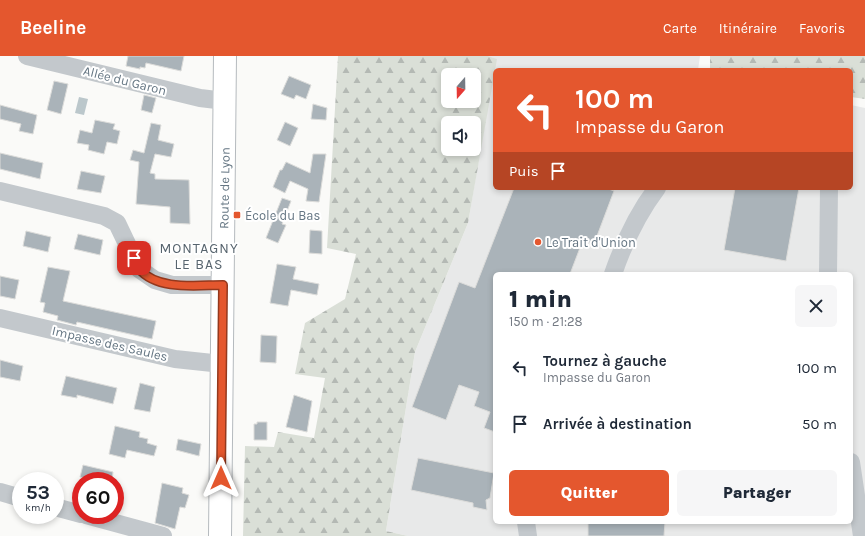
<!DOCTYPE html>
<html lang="fr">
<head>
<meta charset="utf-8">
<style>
  :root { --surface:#fff; --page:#f6f6f7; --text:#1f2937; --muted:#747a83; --accent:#e4572e }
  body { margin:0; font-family:Karla,sans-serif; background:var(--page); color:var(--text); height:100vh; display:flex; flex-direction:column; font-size:15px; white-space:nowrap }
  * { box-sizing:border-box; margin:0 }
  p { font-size:13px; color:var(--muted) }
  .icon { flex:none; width:22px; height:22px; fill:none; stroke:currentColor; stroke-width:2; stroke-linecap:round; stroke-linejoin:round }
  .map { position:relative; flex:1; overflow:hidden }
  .sheet { position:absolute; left:493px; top:216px; width:360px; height:252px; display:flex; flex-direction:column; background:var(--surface); border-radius:6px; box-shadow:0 2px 6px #0003 }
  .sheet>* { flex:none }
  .top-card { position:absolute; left:493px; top:12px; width:360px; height:122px; border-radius:6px; box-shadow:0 2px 6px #0003; background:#e4572e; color:#fff; overflow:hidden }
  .needle { width:26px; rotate:200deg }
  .fabs { position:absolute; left:441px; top:12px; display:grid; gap:8px }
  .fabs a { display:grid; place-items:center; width:40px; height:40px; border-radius:6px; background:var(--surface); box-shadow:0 2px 6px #0003; font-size:20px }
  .speed { position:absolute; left:12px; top:416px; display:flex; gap:8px; font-size:20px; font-weight:700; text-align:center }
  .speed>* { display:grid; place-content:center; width:52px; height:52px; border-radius:50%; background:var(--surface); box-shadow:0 2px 6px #0003; line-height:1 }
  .speed small { font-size:10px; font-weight:400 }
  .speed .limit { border:6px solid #d22; background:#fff; color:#111 }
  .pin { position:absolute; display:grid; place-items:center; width:34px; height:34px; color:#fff; margin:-17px; border-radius:8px; box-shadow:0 2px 6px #0006 }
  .me { position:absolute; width:44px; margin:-22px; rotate:0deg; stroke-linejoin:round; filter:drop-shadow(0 0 3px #0008) }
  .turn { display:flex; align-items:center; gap:14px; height:84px; padding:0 16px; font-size:18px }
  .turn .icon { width:52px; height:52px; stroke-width:2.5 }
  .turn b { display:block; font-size:28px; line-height:34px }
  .then { display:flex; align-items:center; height:38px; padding:0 16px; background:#0003; gap:8px; font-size:15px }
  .round { display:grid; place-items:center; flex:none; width:42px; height:42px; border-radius:6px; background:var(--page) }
  .head { display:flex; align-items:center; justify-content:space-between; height:68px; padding:0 16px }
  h1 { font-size:24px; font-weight:800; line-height:30px }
  .action { display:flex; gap:8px; margin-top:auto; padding:8px 16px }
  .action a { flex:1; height:46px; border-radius:6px; background:var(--accent); color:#fff; font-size:16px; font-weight:800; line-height:46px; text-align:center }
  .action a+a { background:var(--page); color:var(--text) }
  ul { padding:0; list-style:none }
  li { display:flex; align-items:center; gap:12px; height:56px; padding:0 16px }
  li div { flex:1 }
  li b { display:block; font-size:15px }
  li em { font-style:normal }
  header { display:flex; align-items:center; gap:24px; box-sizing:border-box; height:56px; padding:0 20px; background:var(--accent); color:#fff }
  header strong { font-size:19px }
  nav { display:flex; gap:22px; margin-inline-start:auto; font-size:14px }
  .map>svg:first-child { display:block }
  .built { fill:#e8e9e9; fill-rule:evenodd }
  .forest { fill:url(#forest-firs); fill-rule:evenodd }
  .water { fill:#bbc7cb }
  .building { fill:#aab3b9; stroke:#dcdcda }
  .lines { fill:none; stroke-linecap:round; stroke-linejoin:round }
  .major-casing { stroke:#b5babe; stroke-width:24 }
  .minor { stroke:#c3c8cc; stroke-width:18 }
  .major { stroke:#fff; stroke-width:22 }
  .route-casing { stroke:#94391e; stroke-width:10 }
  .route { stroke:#e4572e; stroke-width:7 }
  .poi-dot { fill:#e4572e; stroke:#fff; stroke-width:1.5 }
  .labels { text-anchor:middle; stroke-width:4; stroke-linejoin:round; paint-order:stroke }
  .street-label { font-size:13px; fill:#657683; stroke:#fff }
  .poi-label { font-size:13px; fill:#657683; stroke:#fff; text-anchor:start }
  .neighbourhood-label { font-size:14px; letter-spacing:1px; fill:#57646e; stroke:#fff }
</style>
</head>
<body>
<header>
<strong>Beeline</strong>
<nav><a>Carte</a><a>Itinéraire</a><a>Favoris</a></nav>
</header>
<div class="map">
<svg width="865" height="480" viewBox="0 0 865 480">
  <defs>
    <pattern id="forest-firs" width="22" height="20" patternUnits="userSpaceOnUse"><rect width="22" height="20" fill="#dadfd7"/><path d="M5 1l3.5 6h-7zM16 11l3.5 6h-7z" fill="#b4b9b4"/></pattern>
  </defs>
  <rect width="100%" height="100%" fill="#fafaf8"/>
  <path class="built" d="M488 0H700L698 14H495V132H851V49L865 52V480H408L386 475 415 296 468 167 496 3ZM495 218H851V466H495Z"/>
  <path class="forest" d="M338 0H488L497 3 468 167 415 296 386 475 408 480H243L245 390 274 391 278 376 314 382 325 322 295 318 305 267 345 243 356 198 327 192ZM448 19H474V45H448ZM448 67H474V93H448Z
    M710 0H865V43L851 41V14H710Z"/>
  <path class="water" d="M79 41 88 43 84 59 75 57Z"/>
  <path class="building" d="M128 0H184L181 15 146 7 145 12 140 11V13L126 10Z
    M289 20 311 29 306 43 296 39 294 43 281 38Z
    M54 25 68 28 61 58 47 54Z
    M144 39 156 42 152 57 141 54Z
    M313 48 327 52 326 64 311 63Z
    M0 49 37 59 33 78 19 75 21 68 0 63Z
    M95 64 115 68 113 73 120 75 117 88 107 86 104 98 88 94 89 89 77 87 80 74 92 77Z
    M285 66 298 72 290 90 277 84Z
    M151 67 161 69 158 84 174 88 171 101 155 98 150 117 155 118V123L189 124 190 168 170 167V151L136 148 139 106 130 104 133 94 144 97Z
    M0 97 43 107 40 123 0 113Z
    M313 98H326L319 146 306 145 308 133 290 125 285 137 273 131 280 114H282L286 106 310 117Z
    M81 115 105 120 101 137 77 133Z
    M514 132H606L614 135 594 188 583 184 570 218H495V376L484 372 490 356 474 350 479 336 459 329 446 364 412 351 459 226 475 232Z
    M735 132H799L786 205 724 194Z
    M282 142 291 145 282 168 286 169 278 187 266 182Z
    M310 174 322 175V198L309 197Z
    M26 175 51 181 48 196 23 190Z
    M78 178 103 184 100 199 74 193Z
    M277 208 296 211 293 223 319 228 317 239 291 234 288 250 270 247Z
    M48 211 70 215 63 245 156 265 152 283 77 266 76 269 57 264 58 260 43 256 45 247 40 246Z
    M0 220 19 224 15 243 0 240Z
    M261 279 277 280 276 307 260 306Z
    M0 304 23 310 20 325 0 321Z
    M66 320 117 332 113 348 77 339V342L61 339Z
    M140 327 155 331 150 356 134 353Z
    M294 339 312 345 307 376 286 371Z
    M257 366H267V384H254V368H257Z
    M115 370 140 376 139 381 148 383 147 387 157 390 154 400 127 394 125 402 109 398Z
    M178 383 201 388 199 400 176 394Z
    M418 402 494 417 490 442 486 444 487 454 473 451V447L411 434Z
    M83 409 113 416 112 425H97L80 421Z
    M162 427 183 432 182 437 189 439 185 452 180 451 175 473 155 467Z
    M588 466H665L664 480H588Z"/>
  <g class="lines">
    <g class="major-casing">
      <path id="major" d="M220 480 225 0"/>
    </g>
    <path class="minor" d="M27 0 200 42 225 45
      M0 135 104 160 117 167 139 213 155 224 172 229H223
      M613 218C623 189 638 157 657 132
      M828 218 829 132
      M0 262 175 303 222 308
      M851 406 862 480
      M0 436 21 442
      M55 451 81 458
      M86 459 163 480
      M526 466 528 480"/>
    <use href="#major" class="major"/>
  </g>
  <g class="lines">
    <g class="route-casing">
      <path id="route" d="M134 202C136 205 137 210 139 213 158 235 197 229 223 229L221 422"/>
    </g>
    <use href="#route" class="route"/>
  </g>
  <g class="poi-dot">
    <rect x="233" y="155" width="8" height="8" rx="2"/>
    <circle cx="538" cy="186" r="4"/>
  </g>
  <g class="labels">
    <g class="street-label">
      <text transform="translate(125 24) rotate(14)" y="5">Allée du Garon</text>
      <text transform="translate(224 132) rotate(-89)" y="5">Route de Lyon</text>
      <text transform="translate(110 287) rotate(13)" y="5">Impasse des Saules</text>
    </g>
    <g class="poi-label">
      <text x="245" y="164">École du Bas</text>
      <text x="546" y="191">Le Trait d'Union</text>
    </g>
    <g class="neighbourhood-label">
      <text x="199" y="197">MONTAGNY<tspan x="199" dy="16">LE BAS</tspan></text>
    </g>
  </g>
</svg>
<div class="fabs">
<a><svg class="needle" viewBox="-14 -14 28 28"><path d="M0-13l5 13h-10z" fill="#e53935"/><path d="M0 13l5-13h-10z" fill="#747a83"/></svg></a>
<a><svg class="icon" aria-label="sound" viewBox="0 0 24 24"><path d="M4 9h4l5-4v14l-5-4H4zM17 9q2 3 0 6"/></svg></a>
</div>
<div class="speed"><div>53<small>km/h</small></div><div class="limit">60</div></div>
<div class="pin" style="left:134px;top:202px;background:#d93025"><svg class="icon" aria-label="arrive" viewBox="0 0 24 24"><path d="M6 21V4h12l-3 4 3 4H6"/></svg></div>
<svg class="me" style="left:221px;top:422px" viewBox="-20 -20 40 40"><path d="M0-17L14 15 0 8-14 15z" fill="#e4572e" stroke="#fff" stroke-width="4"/></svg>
<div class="top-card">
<div class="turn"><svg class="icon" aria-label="left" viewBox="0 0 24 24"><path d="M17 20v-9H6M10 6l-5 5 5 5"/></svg><div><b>100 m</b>Impasse du Garon</div></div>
<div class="then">Puis<svg class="icon" aria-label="arrive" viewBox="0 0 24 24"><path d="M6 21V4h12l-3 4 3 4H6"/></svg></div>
</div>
<section class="sheet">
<div class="head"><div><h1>1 min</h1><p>150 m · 21:28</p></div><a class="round"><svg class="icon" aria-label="close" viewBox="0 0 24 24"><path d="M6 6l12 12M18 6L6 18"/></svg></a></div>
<ul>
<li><svg class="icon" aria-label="left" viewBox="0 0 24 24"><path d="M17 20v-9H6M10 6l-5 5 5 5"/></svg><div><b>Tournez à gauche</b><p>Impasse du Garon</p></div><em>100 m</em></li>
<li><svg class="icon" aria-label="arrive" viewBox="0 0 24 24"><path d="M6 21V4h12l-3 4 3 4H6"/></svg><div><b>Arrivée à destination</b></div><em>50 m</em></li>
</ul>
<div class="action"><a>Quitter</a><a>Partager</a></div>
</section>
</div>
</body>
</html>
